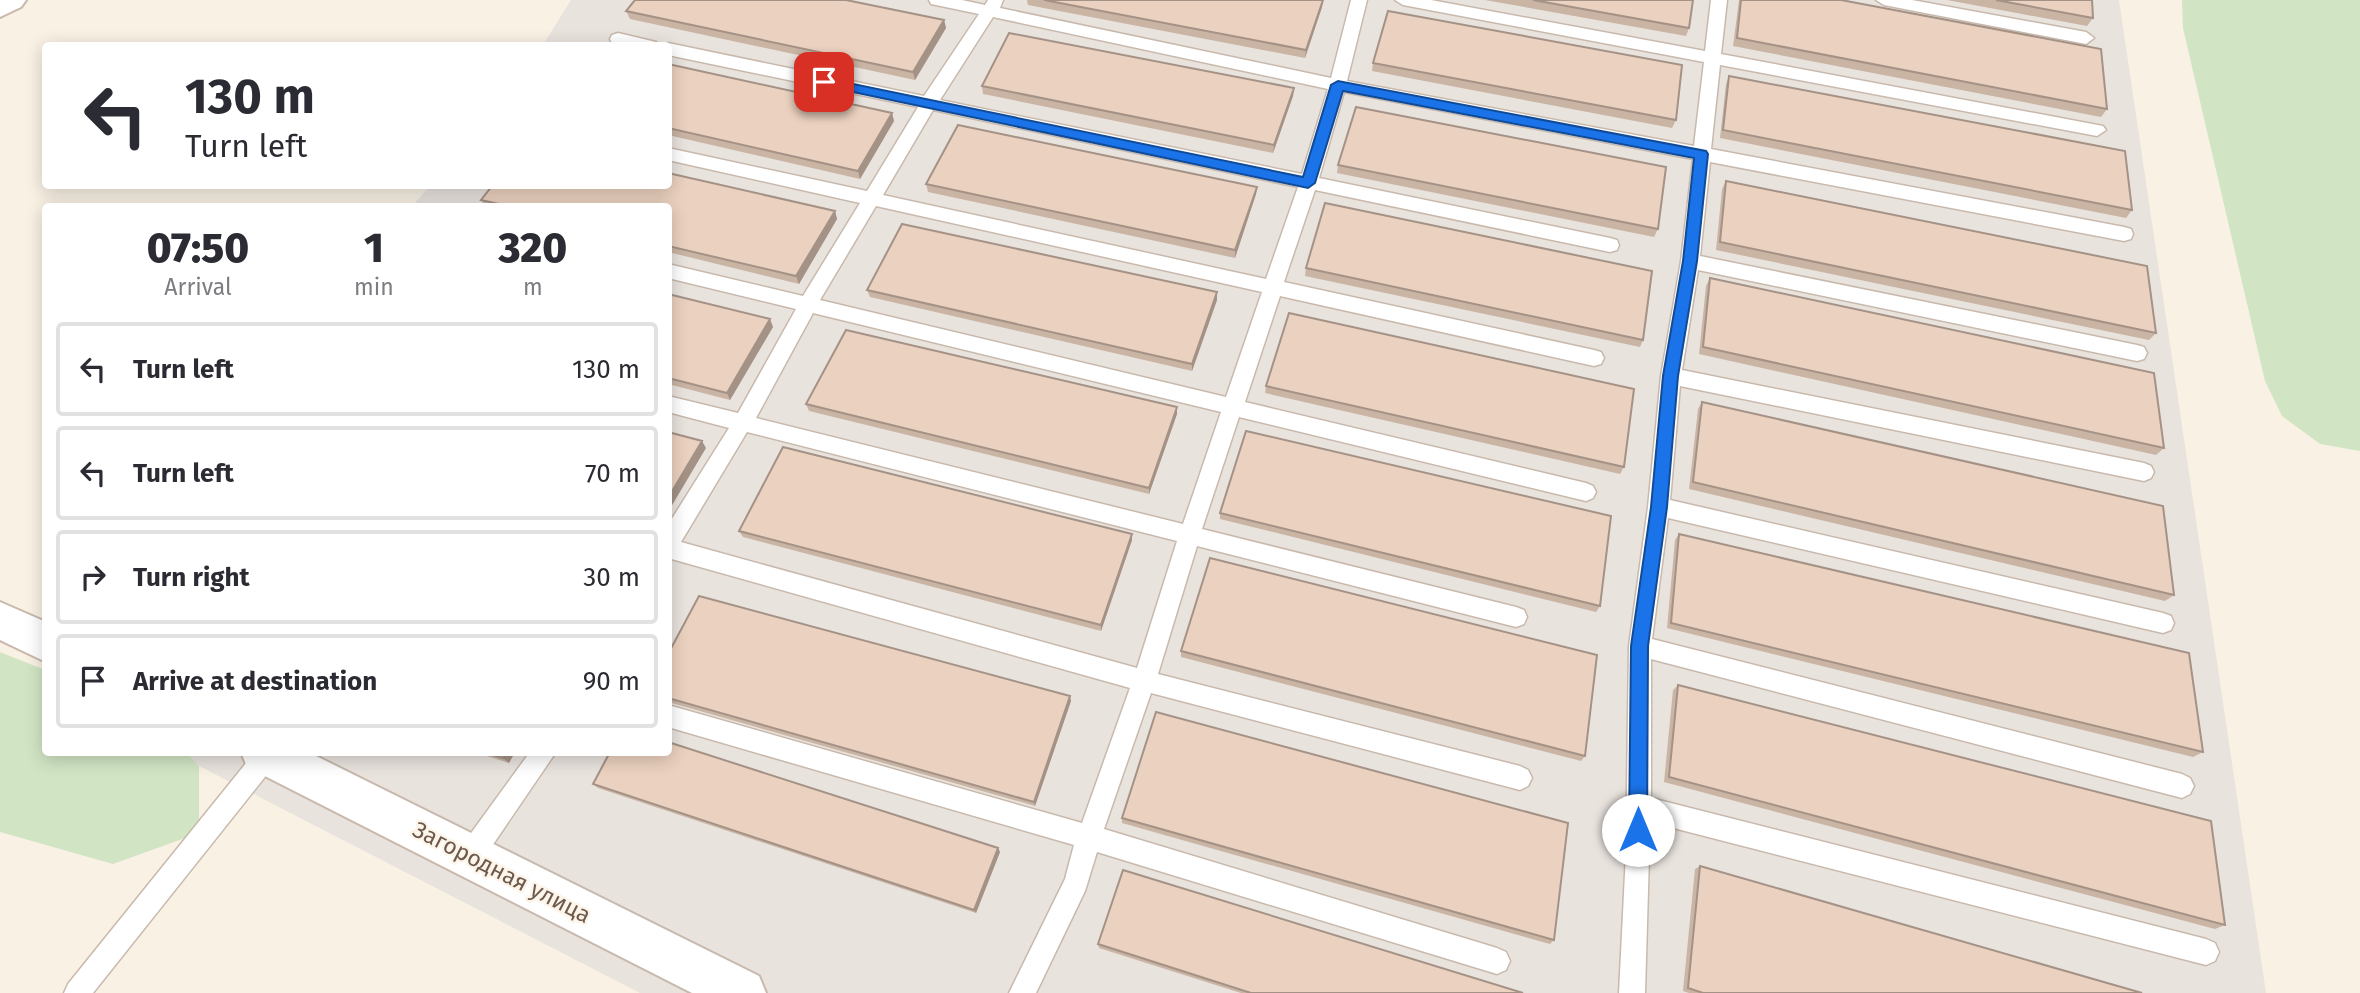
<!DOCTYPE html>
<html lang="en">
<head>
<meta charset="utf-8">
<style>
  :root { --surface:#fff; --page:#f2f2f3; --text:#2b2b33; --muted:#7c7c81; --line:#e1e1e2 }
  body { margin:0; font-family:"Fira Sans",sans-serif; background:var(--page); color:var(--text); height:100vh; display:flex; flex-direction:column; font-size:26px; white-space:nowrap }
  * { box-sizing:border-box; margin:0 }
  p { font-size:23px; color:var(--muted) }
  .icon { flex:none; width:38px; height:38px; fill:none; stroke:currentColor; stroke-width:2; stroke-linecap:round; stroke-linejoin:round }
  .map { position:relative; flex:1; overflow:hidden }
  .sheet { position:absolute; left:42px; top:203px; width:630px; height:553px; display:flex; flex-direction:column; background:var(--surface); border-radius:7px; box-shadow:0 4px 18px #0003 }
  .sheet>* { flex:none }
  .hud { position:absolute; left:42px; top:42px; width:630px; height:147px; border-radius:7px; box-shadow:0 4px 18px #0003; background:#fff; color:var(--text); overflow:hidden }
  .pin { position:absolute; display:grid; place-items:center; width:60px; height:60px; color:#fff; margin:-30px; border-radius:14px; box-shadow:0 4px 10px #0006 }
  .me { position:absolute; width:77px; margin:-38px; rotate:0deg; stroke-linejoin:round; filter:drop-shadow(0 0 5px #0008) }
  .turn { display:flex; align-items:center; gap:24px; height:147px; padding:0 28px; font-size:32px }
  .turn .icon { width:91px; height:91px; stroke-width:2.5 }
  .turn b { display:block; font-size:49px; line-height:60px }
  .eta { display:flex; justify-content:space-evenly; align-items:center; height:119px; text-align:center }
  .eta b { font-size:42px; font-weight:800; line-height:49px }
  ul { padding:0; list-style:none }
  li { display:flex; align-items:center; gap:21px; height:94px; margin:0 14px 10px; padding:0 14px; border:4px solid var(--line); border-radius:7px }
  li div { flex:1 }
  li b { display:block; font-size:26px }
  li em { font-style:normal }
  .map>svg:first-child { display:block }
  .industrial { fill:#e9e3de }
  .green { fill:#d1e5c4 }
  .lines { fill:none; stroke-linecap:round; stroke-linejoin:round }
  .lane-casing { stroke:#c8b9ac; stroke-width:3 }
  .street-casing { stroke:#c8b9ac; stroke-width:4 }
  .lane { fill:#fff; fill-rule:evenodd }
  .street { fill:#fff; fill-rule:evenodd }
  .wall { fill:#cab4a4 }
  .shaded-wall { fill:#a49286 }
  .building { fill:#ebd1bf; stroke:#a49286; stroke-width:2 }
  .route { fill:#1a73e8; stroke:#114b97; stroke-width:2 }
  .labels { text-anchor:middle; stroke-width:5; stroke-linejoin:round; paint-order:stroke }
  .street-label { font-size:23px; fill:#6e594d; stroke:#fdf5ea }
</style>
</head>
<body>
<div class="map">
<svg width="2360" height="993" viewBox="0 0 2360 993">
  <rect width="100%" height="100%" fill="#f9f1e4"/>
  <path class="industrial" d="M571 0H2119L2266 993H640L199 766 187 753 668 752V206H412L430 186H668V46L543 45Z"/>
  <path class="green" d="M2182 0H2360V451L2320 444 2282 416 2265 381 2183 28Z
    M0 652 45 670 46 752 187 753 199 766V833L113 864 0 832Z"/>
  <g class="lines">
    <g class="lane-casing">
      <path id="lane" d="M929 0H962L985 5 988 0H1003L1000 8 1331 78 1351 0H1367L1347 81 1694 146 1704 62 1403 5 1395 0H1431L1705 51 1711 0H1727L1721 54 2103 126 2106 130 2097 136 1720 65 1711 149 2124 227 2131 229 2133 234 2131 239 2124 241 1710 162 1700 256 2137 345 2144 347 2147 353 2144 359 2137 361 1698 270 1682 370 2144 463 2151 466 2154 472 2151 478 2144 481 1680 386 1670 500 2163 613 2171 616 2174 623 2171 630 2163 633 1668 518 1652 639 2182 774 2190 778 2194 786 2190 794 2182 798 1651 659V798L2206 939 2215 943 2219 952 2215 961 2206 965 1650 822 1645 993H1619L1626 853 1629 646 1648 507 1661 376 1681 261 1693 159 1344 92 1319 178 1610 238 1617 240 1619 245 1617 250 1610 252 1315 190 1284 282 1594 350 1601 352 1604 358 1601 364 1594 366 1280 296 1245 402 1586 483 1593 486 1596 492 1593 498 1586 501 1239 417 1202 529 1516 607 1524 610 1527 617 1524 624 1516 627 1197 546 1158 674 1520 766 1528 770 1532 778 1528 786 1520 790 1151 693 1104 829 1497 948 1506 952 1510 961 1506 970 1497 974 1097 852 1085 891 1036 993H1009L1065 879 1074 845 668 727V705L1082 823 1130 688 668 558V525L729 428 668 412V396L738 413 796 309 668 278V264L803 296 860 203 668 160V148L867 191 918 107 668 55V46H662L668 43 924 96 979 14 931 4ZM993 17 1328 89 1302 174 940 100ZM933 110 1298 187 1266 279 883 195ZM876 206 1262 292 1226 397 820 300ZM813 313 1221 412 1183 524 756 418ZM747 432 1177 541 1137 668 681 542Z
        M1876 0H1912L2086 32 2094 38 2086 44 1884 5Z
        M618 33 656 42 658 46 612 43 610 39 612 35Z
        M255 752H279L280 755 276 763 93 993H64L68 984Z
        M530 752H556L479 865 470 868 461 865 458 856 461 847Z"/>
    </g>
    <g class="street-casing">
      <path id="street" d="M0 0H26L21 7 0 17Z
        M0 602 46 622V662L0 640Z
        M241 752H308L759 976 766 993H692L247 767Z"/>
    </g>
    <use href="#lane" class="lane"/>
    <use href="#street" class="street"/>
  </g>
  <path class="wall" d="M1027 0H1323L1322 7 1305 58 1028 5Z
    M1485 0H1693L1689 28 1686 36Z
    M1739 0H1841L2107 109 2101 117 1733 46Z
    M1947 0H2092L2093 18 2087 26Z
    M626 11 944 20 946 28 915 80 630 19Z
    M1373 63 1676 120 1672 128 1372 71Z
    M668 64 892 113 894 121 860 179 668 135Z
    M1729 76 2132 210 2126 218 1720 138 1726 84Z
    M982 86 1294 88 1293 96 1273 153 983 94Z
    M1338 165 1658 229 1654 237 1337 173Z
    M668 173 835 211 837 219 799 284 668 252V206H485L481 200 492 186H668Z
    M1726 181 2156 333 2149 340 1716 250 1722 189Z
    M926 184 1257 187 1256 194 1235 258 928 192Z
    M1306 268 1643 340 1640 347 1305 276Z
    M1710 278 2164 448 2156 455 1699 354 1706 286Z
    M867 290 1217 292V300L1192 371 870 297Z
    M668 294 773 327 730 400 668 384Z
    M1266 386 1624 467 1620 474 1265 393Z
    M1702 402 2174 595 2165 601 1689 489 1698 409Z
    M806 404 1177 414 1149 494 809 411Z
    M1220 513 1600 606 1596 612 1220 519Z
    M739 531 1132 534V540L1101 631 743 537Z
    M1679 534 2203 752 2193 757 1667 628 1675 540Z
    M1181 651 1585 756 1581 761 1181 657Z
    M668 654 1071 701 1035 806 668 702Z
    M1678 685 2225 925 2215 929 1664 782 1673 690Z
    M474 752H515L509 763Z
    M593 784 998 848 1000 852 976 913 598 788Z
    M1122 818 1554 940 1550 944 1122 823Z
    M1700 866 2142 993H1689L1683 991 1695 869Z
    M1098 944 1523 993H1241L1099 948Z"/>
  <path class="shaded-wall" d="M1323 0 1322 7 1305 58 1306 50Z
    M944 20 946 28 915 80 913 72Z
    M1294 88 1293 96 1273 153 1274 145Z
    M892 113 894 121 860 179 858 171Z
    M1257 187 1256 194 1235 258V250Z
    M835 211 837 219 799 284 796 276Z
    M1217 292V300L1192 371V364Z
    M770 319 773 327 730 400 727 393Z
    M1177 407V414L1149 494V488Z
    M702 441 706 448 668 512V498Z
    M1132 534V540L1101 631V625Z
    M1070 696 1071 701 1035 806 1034 802Z
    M506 752H515L509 763 503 758Z
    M998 848 1000 852 976 913 974 910Z"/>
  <path class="building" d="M635 0H846L944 20 913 72 626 11Z
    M1044 0H1323L1306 50Z
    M1533 0H1693L1689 28Z
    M1741 0H1841L2101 49 2107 109 1737 38Z
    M1996 0H2092L2093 18Z
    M1388 11 1682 65 1676 120 1373 63Z
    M1009 33 1294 88 1274 145 982 86Z
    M668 64 892 113 858 171 668 128Z
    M1729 76 2125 151 2132 210 1723 130Z
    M1356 107 1666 167 1658 229 1338 165Z
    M958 125 1257 187 1235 250 926 184Z
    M668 173 835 211 796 276 668 246V206H508L481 200 492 186H668Z
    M1726 181 2147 266 2156 333 1720 242Z
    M1325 203 1652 271 1643 340 1306 268Z
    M902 224 1217 292 1192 364 867 290Z
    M1710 278 2154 373 2164 448 1703 347Z
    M668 294 770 319 727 393 668 378Z
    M1289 313 1634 389 1624 467 1266 386Z
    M846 330 1177 407 1149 488 806 404Z
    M1702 402 2163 506 2174 595 1693 482Z
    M1246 431 1611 516 1600 606 1220 513Z
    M668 432 702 441 668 498Z
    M783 447 1132 534 1101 625 739 531Z
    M1679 534 2189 653 2203 752 1671 623Z
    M1210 558 1597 655 1585 756 1181 651Z
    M699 596 1070 696 1034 802 668 698V654Z
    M1678 685 2211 821 2225 925 1669 777Z
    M1156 712 1568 823 1554 940 1122 818Z
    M668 742 998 848 974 910 593 784 610 752H668Z
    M484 752H506L503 758Z
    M1700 866 2142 993H1703L1688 988Z
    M1123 870 1523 993H1251L1098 944Z"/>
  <path class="route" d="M824 78 1303 177 1331 85 1338 81 1706 151 1708 154 1697 261 1678 376 1667 507 1648 646 1647 830 1645 837 1638 839 1632 837 1629 830 1631 646 1651 507 1663 376 1683 261 1694 158 1343 91 1315 183 1308 188 820 85 818 82Z"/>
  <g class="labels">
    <g class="street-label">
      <text transform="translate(502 872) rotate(27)" y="8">Загородная улица</text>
    </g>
  </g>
</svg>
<div class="pin" style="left:824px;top:82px;background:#d93025"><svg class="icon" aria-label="arrive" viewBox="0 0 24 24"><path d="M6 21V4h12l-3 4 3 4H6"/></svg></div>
<svg class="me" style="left:1638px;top:830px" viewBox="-20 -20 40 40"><circle r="19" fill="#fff"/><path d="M0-13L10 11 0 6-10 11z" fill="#1a73e8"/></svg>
<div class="hud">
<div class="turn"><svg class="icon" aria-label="left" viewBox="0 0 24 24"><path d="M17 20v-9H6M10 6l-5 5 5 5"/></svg><div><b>130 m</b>Turn left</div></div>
</div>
<section class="sheet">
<div class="eta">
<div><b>07:50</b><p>Arrival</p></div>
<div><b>1</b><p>min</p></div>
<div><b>320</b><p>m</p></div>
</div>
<ul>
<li><svg class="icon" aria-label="left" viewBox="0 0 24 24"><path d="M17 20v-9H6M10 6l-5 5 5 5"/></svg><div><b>Turn left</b></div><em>130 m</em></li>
<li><svg class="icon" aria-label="left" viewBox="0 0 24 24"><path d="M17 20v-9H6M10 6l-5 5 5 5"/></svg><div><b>Turn left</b></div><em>70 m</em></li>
<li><svg class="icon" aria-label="right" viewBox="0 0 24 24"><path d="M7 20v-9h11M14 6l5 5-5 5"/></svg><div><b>Turn right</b></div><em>30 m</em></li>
<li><svg class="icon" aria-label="arrive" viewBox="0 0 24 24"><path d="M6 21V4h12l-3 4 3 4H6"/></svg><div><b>Arrive at destination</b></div><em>90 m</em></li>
</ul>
</section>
</div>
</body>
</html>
